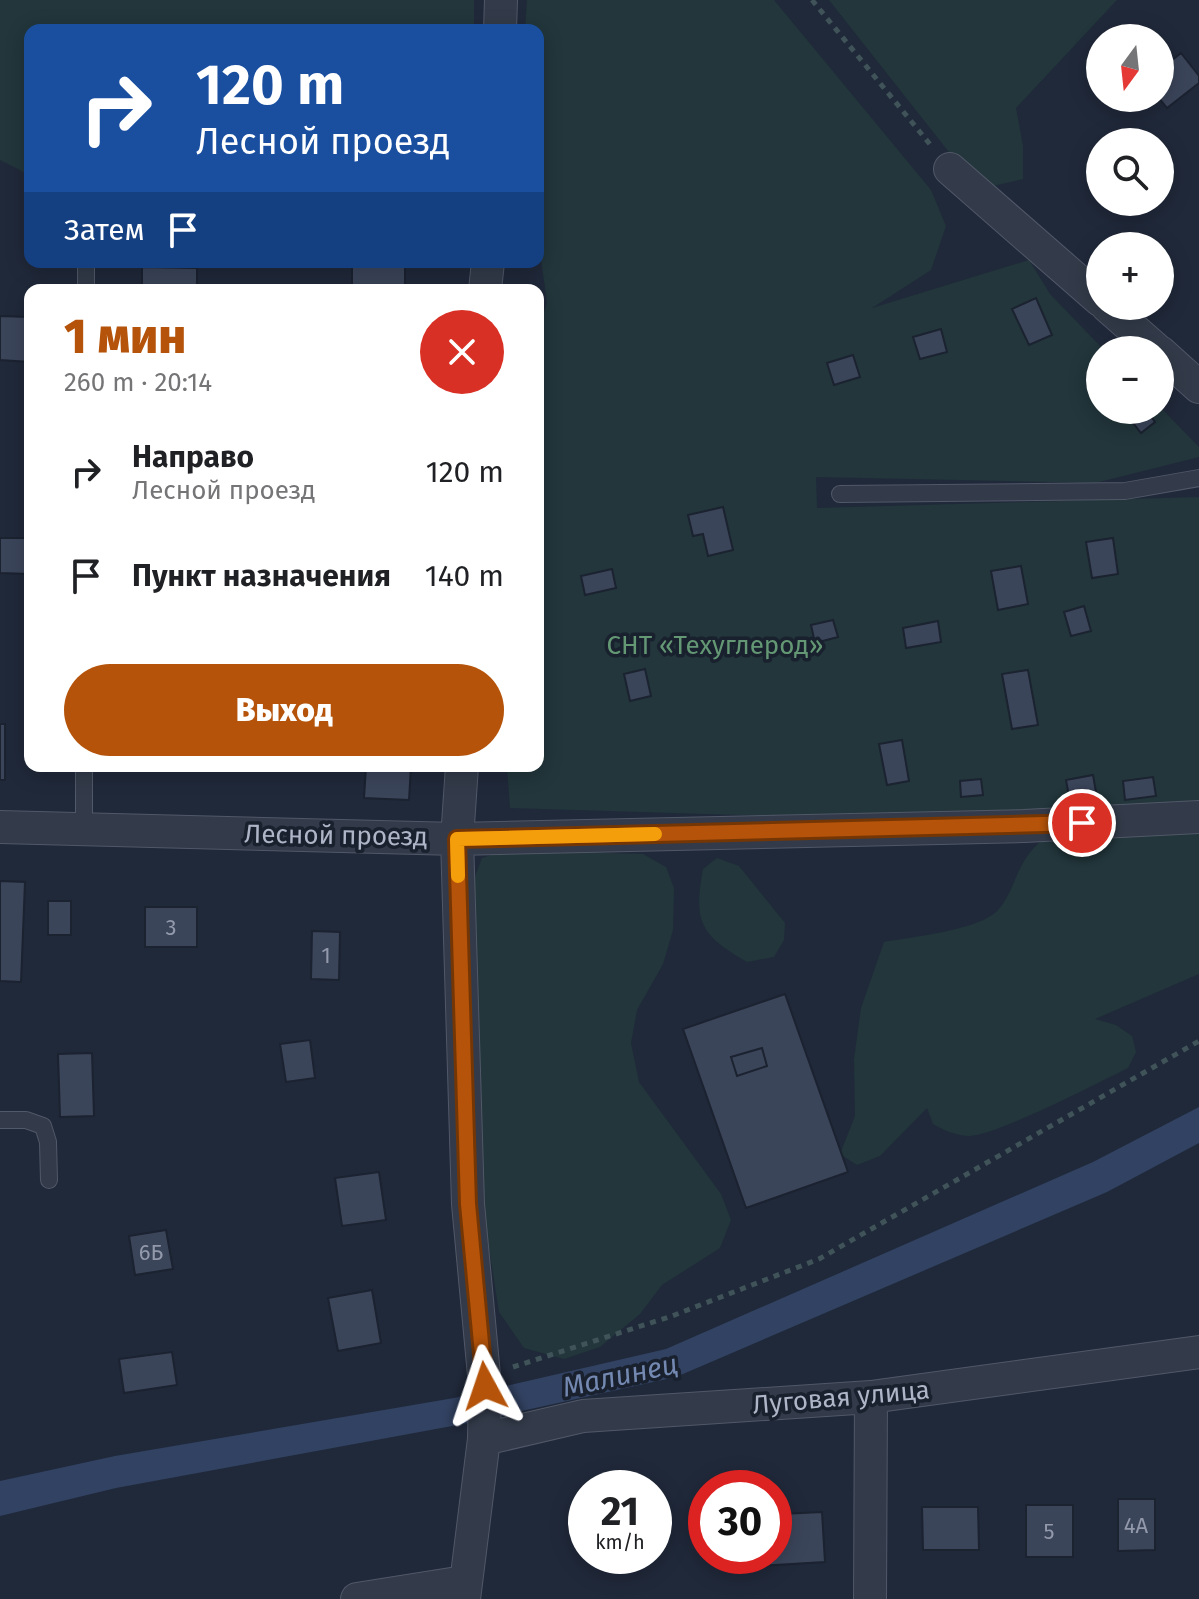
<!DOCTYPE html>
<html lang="ru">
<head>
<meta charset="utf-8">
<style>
  :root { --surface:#fff; --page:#f6f6f6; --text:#202124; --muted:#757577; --accent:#b45309 }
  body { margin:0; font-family:"Fira Sans",sans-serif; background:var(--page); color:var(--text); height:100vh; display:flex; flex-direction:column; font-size:30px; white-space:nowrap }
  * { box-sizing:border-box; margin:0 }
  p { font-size:26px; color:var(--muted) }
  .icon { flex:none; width:44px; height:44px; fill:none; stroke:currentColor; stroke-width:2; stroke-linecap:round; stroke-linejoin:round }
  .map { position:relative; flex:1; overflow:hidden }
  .side { position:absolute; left:24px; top:284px; width:520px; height:488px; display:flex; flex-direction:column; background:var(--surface); border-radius:16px; box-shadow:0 4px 20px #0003 }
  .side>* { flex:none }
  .top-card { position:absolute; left:24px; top:24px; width:520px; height:244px; border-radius:16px; box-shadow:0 4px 20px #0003; background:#1a4fa0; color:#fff; overflow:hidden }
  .needle { width:52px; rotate:195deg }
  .controls { position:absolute; left:1086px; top:24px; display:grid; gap:16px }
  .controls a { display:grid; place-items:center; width:88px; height:88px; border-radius:50%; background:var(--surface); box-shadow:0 4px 20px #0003; font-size:40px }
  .speed { position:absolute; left:568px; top:1470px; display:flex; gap:16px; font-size:40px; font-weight:700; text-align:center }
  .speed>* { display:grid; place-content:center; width:104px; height:104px; border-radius:50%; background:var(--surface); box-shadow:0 4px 20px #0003; line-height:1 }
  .speed small { font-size:20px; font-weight:400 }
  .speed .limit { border:12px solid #d22; background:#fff; color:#111 }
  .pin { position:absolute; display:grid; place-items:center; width:68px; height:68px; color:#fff; margin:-34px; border:4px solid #fff; border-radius:50%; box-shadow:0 2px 8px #0007 }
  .me { position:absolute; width:88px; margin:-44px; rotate:355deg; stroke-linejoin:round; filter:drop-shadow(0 0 6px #0008) }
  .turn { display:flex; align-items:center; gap:28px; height:168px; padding:0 40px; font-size:36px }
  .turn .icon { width:104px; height:104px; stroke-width:2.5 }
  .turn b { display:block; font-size:56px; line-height:68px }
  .then { display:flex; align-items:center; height:76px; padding:0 40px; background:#0003; gap:16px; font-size:30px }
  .round { display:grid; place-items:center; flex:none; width:84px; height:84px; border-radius:42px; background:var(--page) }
  .overview { display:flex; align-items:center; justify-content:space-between; height:136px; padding:0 40px }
  h1 { font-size:48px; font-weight:800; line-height:60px; color:var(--accent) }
  .action { display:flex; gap:16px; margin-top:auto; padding:16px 40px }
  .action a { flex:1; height:92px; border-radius:48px; background:var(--accent); color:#fff; font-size:32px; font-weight:800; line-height:92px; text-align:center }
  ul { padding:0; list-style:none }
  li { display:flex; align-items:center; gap:24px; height:104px; padding:0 40px }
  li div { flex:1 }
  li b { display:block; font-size:30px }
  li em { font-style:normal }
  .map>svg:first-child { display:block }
  .green { fill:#22363b }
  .water { fill:#324262 }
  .building { fill:#3b455a; stroke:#1b2230; stroke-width:2 }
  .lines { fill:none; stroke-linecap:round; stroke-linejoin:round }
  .lane-casing { stroke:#515868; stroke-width:18 }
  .street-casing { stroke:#515868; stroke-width:34 }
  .path { stroke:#3f5358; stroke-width:5; stroke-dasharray:6 6; stroke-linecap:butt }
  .lane { stroke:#333b4a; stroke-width:16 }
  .street { stroke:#333b4a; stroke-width:32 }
  .route-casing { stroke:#753606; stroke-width:20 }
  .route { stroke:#b45309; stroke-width:14 }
  .slow { stroke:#f59e0b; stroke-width:14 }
  .labels { text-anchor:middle; stroke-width:7; stroke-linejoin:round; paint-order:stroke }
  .number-label { font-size:22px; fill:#9199ab }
  .park-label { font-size:26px; fill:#649874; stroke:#19202e }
  .street-label { font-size:26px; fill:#aeb5c6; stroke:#19202e }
  .water-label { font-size:28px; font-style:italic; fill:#7489b1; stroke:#19202e }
</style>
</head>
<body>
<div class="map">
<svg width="1199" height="1599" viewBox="0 0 1199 1599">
  <rect width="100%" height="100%" fill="#20293a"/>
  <path class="green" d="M0 0H474V30H30V175L0 160Z
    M527 0H774L931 190 946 226 931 270 872 308 1029 260 1050 294 1104 350H1100V410H1160V407L1199 447V457L1095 483 816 477 817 508 1199 497V800L1019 815 842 818 510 808 507 766H538V335L547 302 538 238V30H525Z
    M829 0H1117L1016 108 1023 146V179L984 188 956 161Z
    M1199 831V974L1095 1019 1116 1025 1132 1036 1136 1052 1128 1068C1098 1083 995 1136 968 1136 954 1135 944 1130 933 1124L927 1108 880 1156 857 1165 840 1154 855 1116 854 1059 861 1008 884 942C911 937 982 930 999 909 1018 885 1014 865 1042 840Z
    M507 850 643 854 666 867 674 888 673 930 663 964 637 1010 631 1043 639 1082 721 1194 731 1220 720 1248 662 1285 640 1314 600 1347 564 1359 524 1348 499 1312 485 1222 471 887 482 858Z
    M717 858 739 866 785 923 784 940 774 957 747 962C701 935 693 923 703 869Z"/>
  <path class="water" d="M1199 1107V1143L1107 1192 676 1377 463 1424 116 1488 0 1516V1481L115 1456 454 1398 666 1349 1093 1162Z"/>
  <path class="building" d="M1181 53 1199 76V83L1167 108 1159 98 1160 70Z
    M352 262H405V290H352Z
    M142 267 197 268V290H142Z
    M1036 298 1052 335 1029 345 1012 309Z
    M0 316 30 317V362L0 360Z
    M941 329 947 352 920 359 913 337Z
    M853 355 860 377 834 385 827 363Z
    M1123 410H1146L1155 422 1141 433Z
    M723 507 733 550 708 556 703 534 693 536 688 515Z
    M0 538H30V574L0 573Z
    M1113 538 1118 574 1092 578 1086 542Z
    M1021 566 1028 604 998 610 991 571Z
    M612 569 616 588 585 595 581 576Z
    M1084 606 1091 631 1071 636 1064 612Z
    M833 620 838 637 815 643 811 625Z
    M938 621 941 642 906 648 903 628Z
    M645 669 651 696 630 701 624 674Z
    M1028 670 1038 725 1012 729 1002 674Z
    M0 724H5V780H0Z
    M902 740 909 781 887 785 879 744Z
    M366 766H411L409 800 364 798Z
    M1093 775 1097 798 1070 802 1066 780Z
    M1153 777 1156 796 1125 800 1123 781Z
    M981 779 983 795 961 797 960 781Z
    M0 881 25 882 21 982 0 981Z
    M48 901H71V935H48Z
    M145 907H197V947H145Z
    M312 931 340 932 339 980 311 979Z
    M785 994 848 1172 746 1208 683 1029Z
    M310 1040 315 1078 286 1082 280 1044Z
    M762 1048 767 1066 737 1076 731 1057Z
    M92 1053 94 1116 60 1117 58 1054Z
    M379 1172 386 1220 342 1226 335 1178Z
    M166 1230 173 1269 135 1275 129 1236Z
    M372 1290 381 1343 338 1351 328 1298Z
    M172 1352 177 1385 124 1393 119 1359Z
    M1118 1499H1155V1550L1118 1551Z
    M1026 1505H1073V1557H1026Z
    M922 1507H978L979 1550H923Z
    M822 1512 825 1562 757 1566V1556H774V1528H782L781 1514Z"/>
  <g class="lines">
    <g class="lane-casing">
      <path id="lane" d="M86 290V262
        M840 494 1125 491 1199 478
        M84 829V766
        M0 1120H26L43 1126 48 1142 49 1180"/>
    </g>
    <g class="street-casing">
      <path id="street" d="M500 30 501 0
        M950 169 1100 300
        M485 290 488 262
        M1107 306 1157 350
        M1160 352 1199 387
        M462 766 457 839 468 1204 485 1386 484 1439 464 1599
        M0 827 457 839 1024 826 1199 817
        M484 1439 583 1416 871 1397 1199 1352
        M357 1599 464 1582
        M870 1599 871 1397"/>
    </g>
    <path class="path" d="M812 0 933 148
      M513 1367 672 1316 819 1259 1199 1041"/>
    <use href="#lane" class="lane"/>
    <use href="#street" class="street"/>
  </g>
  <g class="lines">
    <g class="route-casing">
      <path id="route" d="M485 1386 468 1204 457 839 1082 823"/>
    </g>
    <use href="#route" class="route"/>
    <path class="slow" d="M458 876 457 839 655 834"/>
  </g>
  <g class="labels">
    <g class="number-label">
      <text x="171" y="935">3</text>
      <text x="326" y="963">1</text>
      <text x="151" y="1260">6Б</text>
      <text x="1136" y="1533">4А</text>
      <text x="1049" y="1539">5</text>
    </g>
    <g class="park-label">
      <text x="715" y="654">СНТ «Техуглерод»</text>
    </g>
    <g class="street-label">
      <text transform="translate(336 835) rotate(1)" y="9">Лесной проезд</text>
      <text transform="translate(841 1397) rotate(-5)" y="9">Луговая улица</text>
    </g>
    <g class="water-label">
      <text transform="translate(620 1375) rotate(-12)" y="10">Малинец</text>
    </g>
  </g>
</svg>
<div class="controls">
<a><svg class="needle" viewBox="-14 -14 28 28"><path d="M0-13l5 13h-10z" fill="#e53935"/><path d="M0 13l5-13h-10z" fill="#757577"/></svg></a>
<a><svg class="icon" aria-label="search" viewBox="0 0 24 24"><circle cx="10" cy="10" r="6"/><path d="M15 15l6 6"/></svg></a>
<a>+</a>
<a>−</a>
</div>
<div class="speed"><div>21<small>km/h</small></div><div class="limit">30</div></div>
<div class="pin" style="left:1082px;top:823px;background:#d93025"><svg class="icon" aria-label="arrive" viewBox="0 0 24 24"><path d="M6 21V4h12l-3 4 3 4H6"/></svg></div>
<svg class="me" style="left:485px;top:1386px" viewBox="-20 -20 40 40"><path d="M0-17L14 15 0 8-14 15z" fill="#b45309" stroke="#fff" stroke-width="4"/></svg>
<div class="top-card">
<div class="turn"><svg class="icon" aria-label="right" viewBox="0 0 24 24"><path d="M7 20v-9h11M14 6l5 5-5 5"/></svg><div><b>120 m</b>Лесной проезд</div></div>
<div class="then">Затем<svg class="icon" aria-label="arrive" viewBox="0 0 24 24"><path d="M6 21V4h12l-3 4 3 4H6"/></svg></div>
</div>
<section class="side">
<div class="overview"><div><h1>1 мин</h1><p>260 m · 20:14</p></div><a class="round" style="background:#d93025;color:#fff"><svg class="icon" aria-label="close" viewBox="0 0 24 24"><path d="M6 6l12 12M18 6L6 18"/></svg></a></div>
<ul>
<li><svg class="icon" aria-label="right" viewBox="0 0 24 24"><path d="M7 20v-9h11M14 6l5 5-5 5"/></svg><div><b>Направо</b><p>Лесной проезд</p></div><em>120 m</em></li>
<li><svg class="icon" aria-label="arrive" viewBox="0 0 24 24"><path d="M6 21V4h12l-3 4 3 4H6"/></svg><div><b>Пункт назначения</b></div><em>140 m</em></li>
</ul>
<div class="action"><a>Выход</a></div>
</section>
</div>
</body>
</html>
